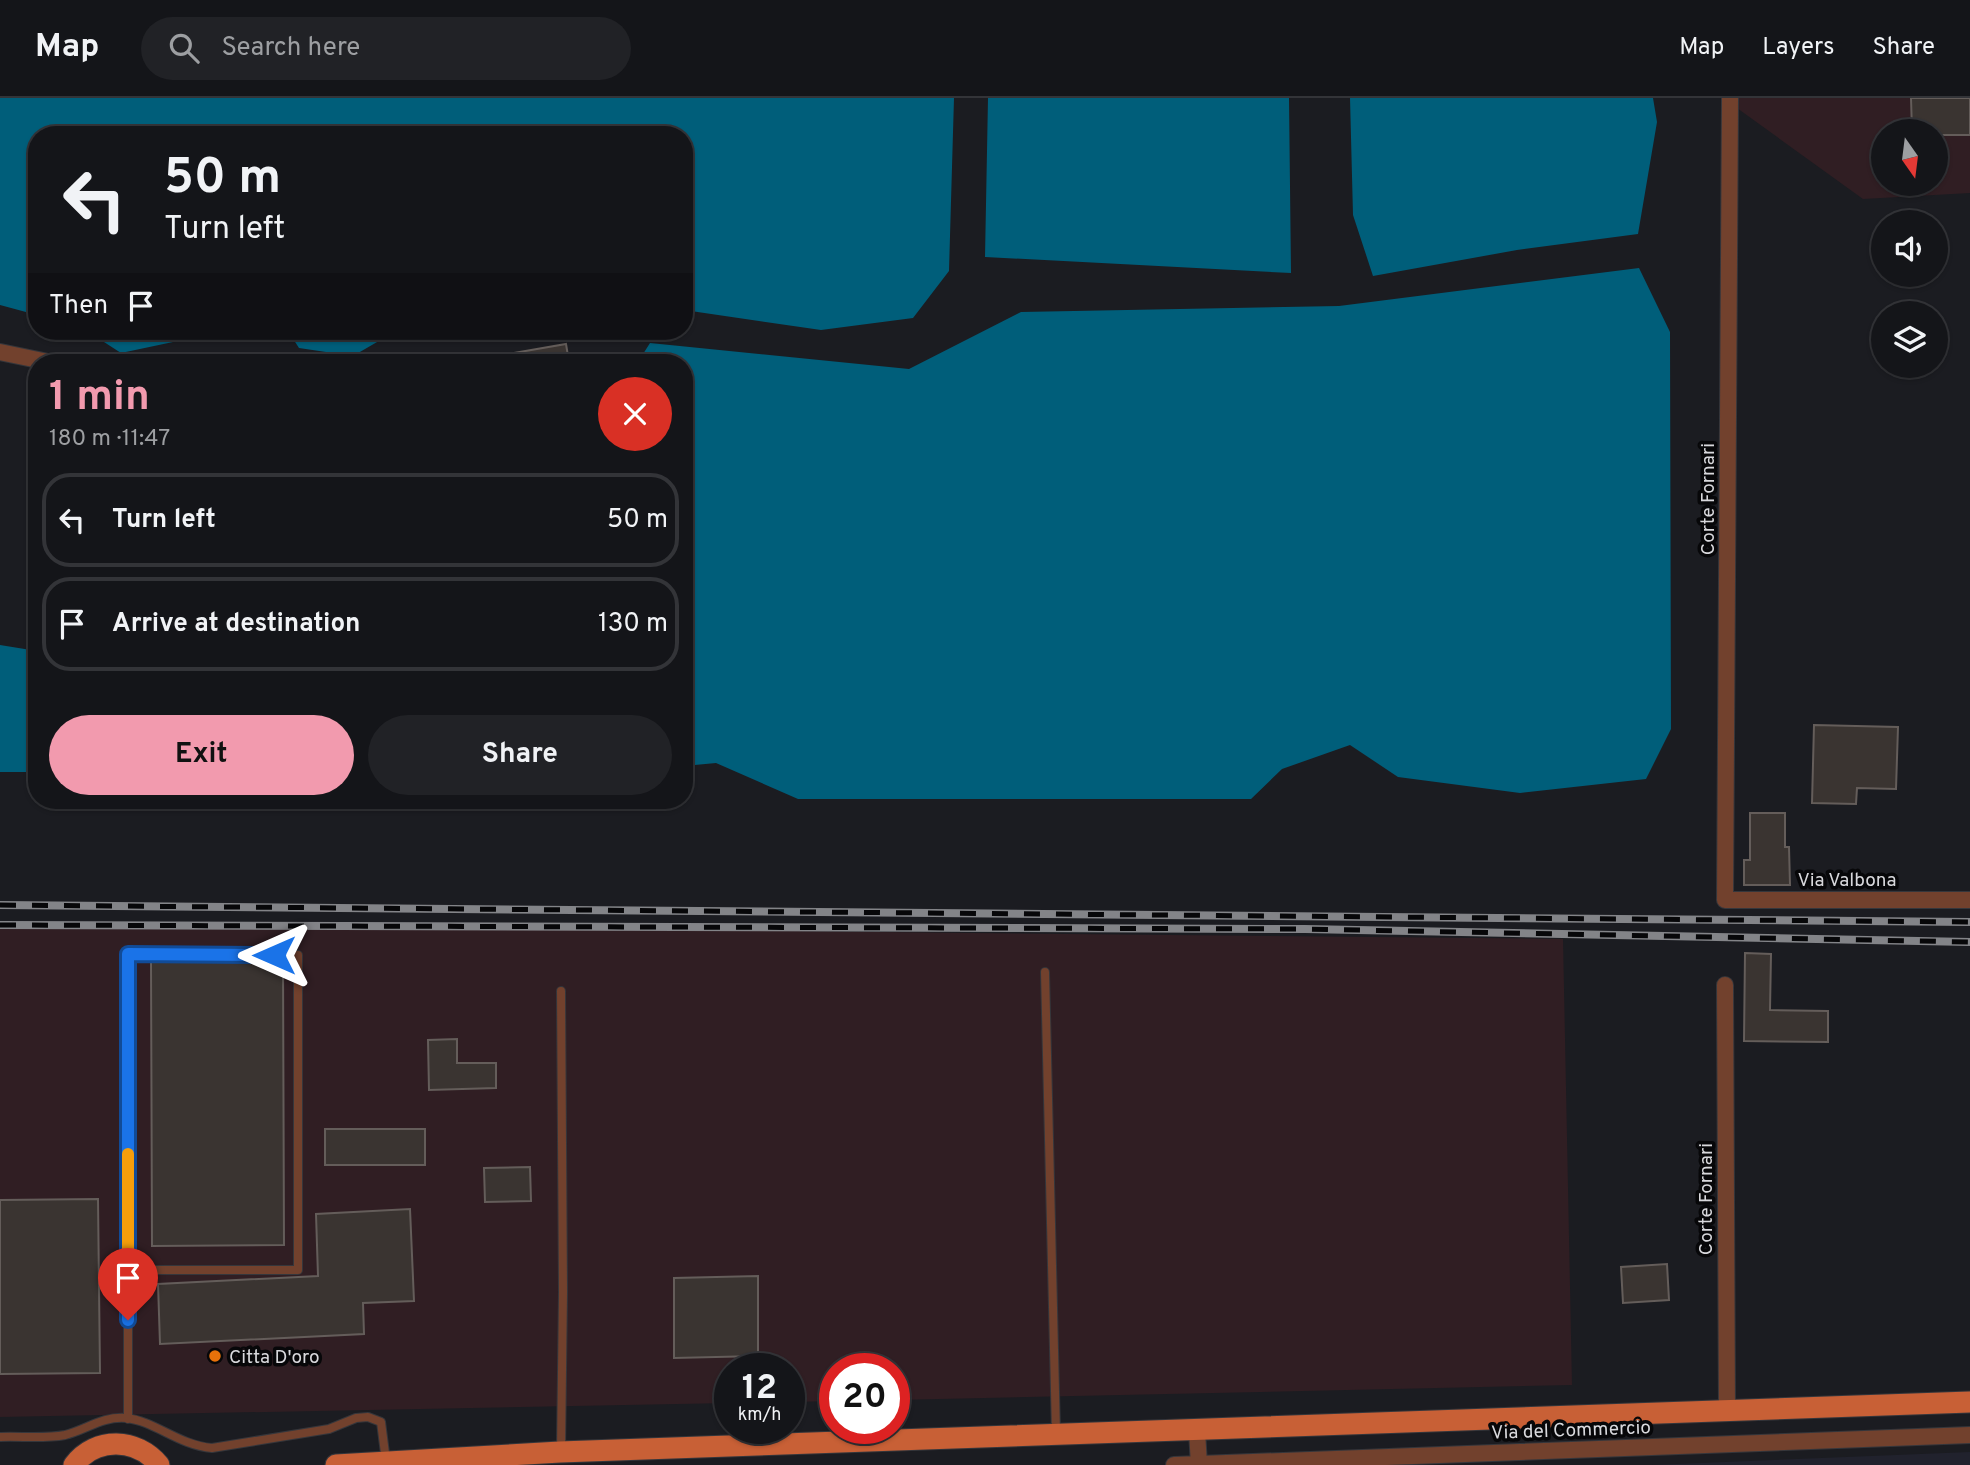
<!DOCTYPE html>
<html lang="en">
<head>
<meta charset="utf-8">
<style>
  :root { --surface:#141519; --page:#212226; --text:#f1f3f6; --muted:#9d9fa2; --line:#333438; --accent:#f29aae }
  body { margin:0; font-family:Overpass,sans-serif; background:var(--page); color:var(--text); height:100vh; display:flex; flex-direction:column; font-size:26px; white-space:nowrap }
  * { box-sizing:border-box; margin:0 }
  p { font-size:23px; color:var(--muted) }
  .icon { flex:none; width:38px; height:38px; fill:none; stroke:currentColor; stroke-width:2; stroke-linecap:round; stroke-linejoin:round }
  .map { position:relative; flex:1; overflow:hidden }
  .drawer { position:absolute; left:28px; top:256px; width:665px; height:455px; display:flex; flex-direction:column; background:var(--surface); border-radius:28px; box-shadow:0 2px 5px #0004,0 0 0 2px var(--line) }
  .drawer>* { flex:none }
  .top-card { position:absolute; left:28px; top:28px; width:665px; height:214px; border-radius:28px; box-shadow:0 2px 5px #0004,0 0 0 2px var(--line); background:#141519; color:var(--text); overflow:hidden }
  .needle { width:46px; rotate:166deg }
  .buttons { position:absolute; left:1871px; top:21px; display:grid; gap:14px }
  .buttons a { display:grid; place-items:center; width:77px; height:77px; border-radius:50%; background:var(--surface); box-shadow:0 2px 5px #0004,0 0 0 2px var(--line); font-size:35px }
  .speed { position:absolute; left:714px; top:1255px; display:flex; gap:14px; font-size:35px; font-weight:700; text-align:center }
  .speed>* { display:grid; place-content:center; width:91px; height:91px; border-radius:50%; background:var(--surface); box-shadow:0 2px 5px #0004,0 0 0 2px var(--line); line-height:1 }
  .speed small { font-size:18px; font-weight:400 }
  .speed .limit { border:10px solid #d22; background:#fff; color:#111 }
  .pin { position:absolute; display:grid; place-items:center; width:60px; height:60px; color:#fff; margin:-72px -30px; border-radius:50% 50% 50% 0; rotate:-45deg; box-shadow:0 0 7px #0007 }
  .pin .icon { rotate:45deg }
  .me { position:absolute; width:77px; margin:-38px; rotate:270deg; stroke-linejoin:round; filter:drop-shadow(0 0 5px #0008) }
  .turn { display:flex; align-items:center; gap:24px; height:147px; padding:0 21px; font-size:32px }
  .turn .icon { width:91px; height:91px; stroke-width:2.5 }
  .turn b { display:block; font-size:49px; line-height:60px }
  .then { display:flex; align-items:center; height:66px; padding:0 21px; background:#0003; gap:14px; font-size:26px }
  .round { display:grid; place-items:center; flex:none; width:74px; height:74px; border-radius:37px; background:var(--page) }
  .headline { display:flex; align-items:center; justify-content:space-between; height:119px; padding:0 21px }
  h1 { font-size:42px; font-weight:700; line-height:52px; color:var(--accent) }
  .button { display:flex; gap:14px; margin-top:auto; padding:14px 21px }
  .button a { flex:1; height:80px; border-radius:42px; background:var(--accent); color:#111; font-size:28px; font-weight:700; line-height:80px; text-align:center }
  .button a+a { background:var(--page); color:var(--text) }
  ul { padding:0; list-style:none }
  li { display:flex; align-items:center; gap:21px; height:94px; margin:0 14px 10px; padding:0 7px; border:4px solid var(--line); border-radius:28px }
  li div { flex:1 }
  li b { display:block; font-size:26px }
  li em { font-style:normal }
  header { display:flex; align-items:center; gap:42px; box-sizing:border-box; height:98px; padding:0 35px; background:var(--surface); border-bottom:2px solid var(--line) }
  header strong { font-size:33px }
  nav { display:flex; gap:38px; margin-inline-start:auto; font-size:24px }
  .search { width:490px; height:63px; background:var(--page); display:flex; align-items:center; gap:18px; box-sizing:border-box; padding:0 24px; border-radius:38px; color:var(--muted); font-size:26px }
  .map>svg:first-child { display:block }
  .built { fill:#21222d }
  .industrial { fill:#301e23; fill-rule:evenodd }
  .water { fill:#005e7a }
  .building { fill:#3a3431; stroke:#645d5a; stroke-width:2 }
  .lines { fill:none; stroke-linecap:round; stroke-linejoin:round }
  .service-casing { stroke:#35363b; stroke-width:10 }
  .minor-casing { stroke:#35363b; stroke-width:18 }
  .primary-casing { stroke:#35363b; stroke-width:23 }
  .service { stroke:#72412d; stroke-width:8 }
  .minor { stroke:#72412d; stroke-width:16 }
  .primary { stroke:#c86036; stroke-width:21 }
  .rail-casing { stroke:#838488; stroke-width:8 }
  .rail { stroke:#070709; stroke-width:5; stroke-dasharray:16; stroke-linecap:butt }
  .route-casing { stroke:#114b97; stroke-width:18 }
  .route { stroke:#1a73e8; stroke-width:12 }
  .slow { stroke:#f59e0b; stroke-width:12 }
  .food-dot { fill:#e8710a; stroke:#070709; stroke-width:2.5 }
  .labels { text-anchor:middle; stroke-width:7; stroke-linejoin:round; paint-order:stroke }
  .street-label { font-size:19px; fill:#d8d8dc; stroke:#070709 }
  .poi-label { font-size:19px; fill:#d8d8dc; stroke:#070709; text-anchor:start }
</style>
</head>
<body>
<header>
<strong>Map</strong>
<div class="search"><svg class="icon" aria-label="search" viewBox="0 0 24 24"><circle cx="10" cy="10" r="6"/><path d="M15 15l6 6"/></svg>Search here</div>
<nav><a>Map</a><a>Layers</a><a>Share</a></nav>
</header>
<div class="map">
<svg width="1970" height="1367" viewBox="0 0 1970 1367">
  <rect width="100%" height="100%" fill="#1b1c21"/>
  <path class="built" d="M1970 1354V1367H1652Z"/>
  <path class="industrial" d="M1730 0H1970V95L1863 101 1730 5ZM1883 33H1936V86H1883Z
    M0 825 1563 841 1572 1287 894 1302V1270H835V1303L789 1304V1270H730V1305L0 1319Z"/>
  <path class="water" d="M0 0H954L949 173 913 220 821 232 684 212V37H37V217L0 207Z
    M988 0H1289L1291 175 985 159Z
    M1350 0H1653L1657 24 1638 136 1517 152 1373 178 1353 117Z
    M1639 170 1670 234 1671 631 1646 681 1520 695 1398 679 1350 647 1282 671 1251 701H798L716 665 684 668V264H638L650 245 909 271 1021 214 1339 208Z
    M87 233H196L173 244 121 255Z
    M288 233H396L353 258 299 250Z
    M0 547 37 553V674H0Z"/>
  <path class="building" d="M1911 0H1970V37H1936V33H1912Z
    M566 246 569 264H509L508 256Z
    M1814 627 1898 629 1896 691 1857 690 1856 706 1812 705Z
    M1750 715H1785V749H1789L1790 787H1744V762H1750Z
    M1745 855 1771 856 1770 912 1828 913V944L1744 943Z
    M151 863H283L284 1147 152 1148Z
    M457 941V965H496V990L429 992 428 942Z
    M325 1031H425V1067H325Z
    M530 1069 531 1103 485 1104 484 1070Z
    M98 1101 100 1275 0 1276V1102Z
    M410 1111 414 1203 363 1205 364 1236 160 1246 158 1186 318 1178 316 1116Z
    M1667 1166 1669 1202 1623 1205 1621 1169Z
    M758 1178V1258L674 1260V1180Z"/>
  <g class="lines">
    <g class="service-casing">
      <path id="service" d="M1045 874 1056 1335
        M128 1321V856L298 857V1172H128
        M0 1339C21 1338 44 1341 65 1337 86 1332 102 1318 126 1320 155 1323 178 1347 212 1350L329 1331 356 1320 368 1319 381 1324 386 1363
        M561 1352 563 1194 561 893"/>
    </g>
    <g class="minor-casing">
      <path id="minor" d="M1730 0 1725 802H1970
        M0 254 48 264
        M1725 887 1727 1314
        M1197 1333 1199 1367
        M1174 1367 1970 1337"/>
    </g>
    <g class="primary-casing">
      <path id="primary" d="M74 1367C96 1338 137 1340 159 1367
        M336 1367 560 1354 1970 1304"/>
    </g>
    <use href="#service" class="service"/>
    <use href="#minor" class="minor"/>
    <use href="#primary" class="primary"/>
    <g class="rail-casing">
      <path id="rail" d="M0 807 1970 824
        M0 827 1305 831 1970 844"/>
    </g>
    <use href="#rail" class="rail"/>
  </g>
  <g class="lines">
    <g class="route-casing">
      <path id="route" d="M128 1222V856L274 857"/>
    </g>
    <use href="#route" class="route"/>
    <path class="slow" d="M128 1056V1158"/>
  </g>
  <circle class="food-dot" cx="215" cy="1258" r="7"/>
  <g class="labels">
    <g class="street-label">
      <text transform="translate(1707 401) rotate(-90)" y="7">Corte Fornari</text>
      <text x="1847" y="788">Via Valbona</text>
      <text transform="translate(1705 1101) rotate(-90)" y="7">Corte Fornari</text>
      <text transform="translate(1571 1331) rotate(-2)" y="7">Via del Commercio</text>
    </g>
    <g class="poi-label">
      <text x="229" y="1265">Citta D'oro</text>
    </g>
  </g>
</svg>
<div class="buttons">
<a><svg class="needle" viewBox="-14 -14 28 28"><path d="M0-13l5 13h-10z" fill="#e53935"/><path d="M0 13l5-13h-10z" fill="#9d9fa2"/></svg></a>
<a><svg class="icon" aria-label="sound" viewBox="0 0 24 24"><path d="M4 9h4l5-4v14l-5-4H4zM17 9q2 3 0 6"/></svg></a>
<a><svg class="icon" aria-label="layers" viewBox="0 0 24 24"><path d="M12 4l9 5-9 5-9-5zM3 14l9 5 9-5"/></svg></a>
</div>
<div class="speed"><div>12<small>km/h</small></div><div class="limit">20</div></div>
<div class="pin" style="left:128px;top:1222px;background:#d93025"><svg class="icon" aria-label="arrive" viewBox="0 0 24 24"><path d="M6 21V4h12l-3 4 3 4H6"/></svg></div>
<svg class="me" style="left:274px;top:857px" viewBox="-20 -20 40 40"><path d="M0-17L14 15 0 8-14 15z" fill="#1a73e8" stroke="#fff" stroke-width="4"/></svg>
<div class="top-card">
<div class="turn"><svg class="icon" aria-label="left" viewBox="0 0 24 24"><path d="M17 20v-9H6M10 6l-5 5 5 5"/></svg><div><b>50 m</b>Turn left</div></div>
<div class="then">Then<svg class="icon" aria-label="arrive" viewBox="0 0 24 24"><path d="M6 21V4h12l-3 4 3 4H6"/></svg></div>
</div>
<section class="drawer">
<div class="headline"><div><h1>1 min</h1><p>180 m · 11:47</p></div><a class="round" style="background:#d93025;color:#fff"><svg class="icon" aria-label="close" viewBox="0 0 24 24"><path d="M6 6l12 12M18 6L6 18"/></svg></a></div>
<ul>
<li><svg class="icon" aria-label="left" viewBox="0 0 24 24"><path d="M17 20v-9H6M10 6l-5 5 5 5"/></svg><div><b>Turn left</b></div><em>50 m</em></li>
<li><svg class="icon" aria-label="arrive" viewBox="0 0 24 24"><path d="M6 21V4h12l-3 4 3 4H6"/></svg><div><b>Arrive at destination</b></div><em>130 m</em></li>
</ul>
<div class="button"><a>Exit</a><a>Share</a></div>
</section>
</div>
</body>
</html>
